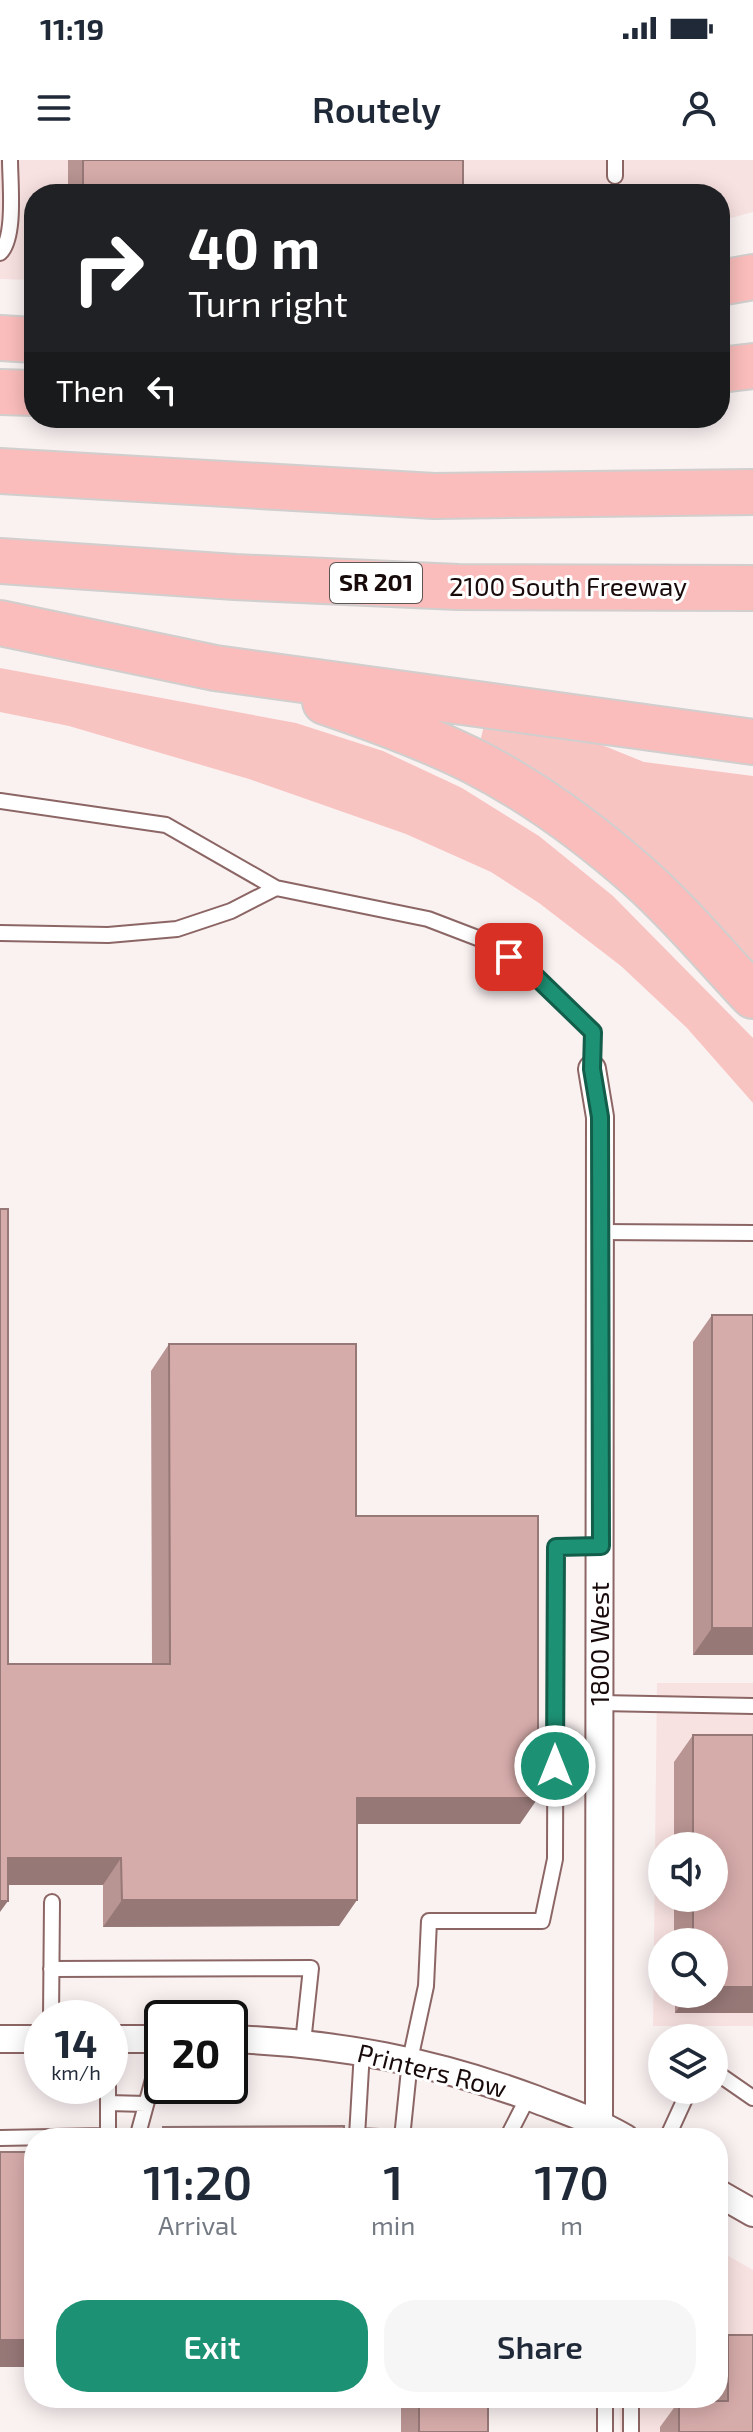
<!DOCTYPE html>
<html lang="en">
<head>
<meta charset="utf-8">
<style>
  :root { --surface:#fff; --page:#f6f6f7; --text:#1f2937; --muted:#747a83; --accent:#1d9174 }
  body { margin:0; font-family:"Exo 2",sans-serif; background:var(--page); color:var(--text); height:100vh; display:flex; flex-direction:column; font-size:30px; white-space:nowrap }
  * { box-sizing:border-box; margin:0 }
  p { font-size:26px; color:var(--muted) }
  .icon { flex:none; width:44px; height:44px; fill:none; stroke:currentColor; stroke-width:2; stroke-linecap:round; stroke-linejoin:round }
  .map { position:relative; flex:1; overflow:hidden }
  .side { position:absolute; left:24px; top:1968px; width:704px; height:280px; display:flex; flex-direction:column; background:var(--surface); border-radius:32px; box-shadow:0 4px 20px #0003 }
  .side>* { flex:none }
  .hud { position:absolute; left:24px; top:24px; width:706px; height:244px; border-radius:32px; box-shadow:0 4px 20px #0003; background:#202124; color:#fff; overflow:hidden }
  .tools { position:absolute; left:648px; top:1672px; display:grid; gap:16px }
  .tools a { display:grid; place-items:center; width:80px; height:80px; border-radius:50%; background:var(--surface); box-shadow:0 4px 20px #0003; font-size:40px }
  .speed { position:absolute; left:24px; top:1840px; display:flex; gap:16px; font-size:40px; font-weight:700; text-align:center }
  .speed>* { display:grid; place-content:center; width:104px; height:104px; border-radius:50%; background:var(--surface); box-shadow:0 4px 20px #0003; line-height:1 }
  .speed small { font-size:20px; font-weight:400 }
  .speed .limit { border:4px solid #111; border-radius:12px; background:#fff; color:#111 }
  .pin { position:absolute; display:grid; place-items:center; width:68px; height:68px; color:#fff; margin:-34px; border-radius:16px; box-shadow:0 4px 12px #0006 }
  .me { position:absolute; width:88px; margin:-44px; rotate:0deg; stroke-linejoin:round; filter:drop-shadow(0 0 6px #0008) }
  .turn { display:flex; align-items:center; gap:28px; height:168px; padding:0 32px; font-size:36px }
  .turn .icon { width:104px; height:104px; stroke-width:2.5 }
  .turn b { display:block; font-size:56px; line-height:68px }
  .then { display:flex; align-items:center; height:76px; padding:0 32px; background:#0003; gap:16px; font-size:30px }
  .eta { display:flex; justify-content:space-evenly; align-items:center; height:136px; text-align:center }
  .eta b { font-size:48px; font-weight:600; line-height:56px }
  .button { display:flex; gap:16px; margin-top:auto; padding:16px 32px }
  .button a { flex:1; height:92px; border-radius:32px; background:var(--accent); color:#fff; font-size:32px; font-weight:600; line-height:92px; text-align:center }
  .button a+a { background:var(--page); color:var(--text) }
  .status { display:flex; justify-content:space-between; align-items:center; height:56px; padding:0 40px; background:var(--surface); direction:ltr }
  .status svg { height:22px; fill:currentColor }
  header { display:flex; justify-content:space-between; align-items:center; height:104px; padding:0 32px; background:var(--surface); font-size:36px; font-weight:600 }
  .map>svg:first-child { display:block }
  .built { fill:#f8e2e1; fill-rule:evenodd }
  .green { fill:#f8c4c2 }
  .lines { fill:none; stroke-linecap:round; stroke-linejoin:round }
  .lane-casing { stroke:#8c6665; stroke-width:18 }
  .street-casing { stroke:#8c6665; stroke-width:30 }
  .highway-casing { stroke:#d1cece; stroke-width:48 }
  .lane { stroke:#fff; stroke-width:14 }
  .street { stroke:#fff; stroke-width:26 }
  .highway { stroke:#fabdbb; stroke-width:44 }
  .wall { fill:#b89492 }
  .shaded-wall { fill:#967877 }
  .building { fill:#d6acaa; stroke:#967877; stroke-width:2 }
  .route-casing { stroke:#135e4b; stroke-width:20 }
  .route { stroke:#1d9174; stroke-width:14 }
  .labels { text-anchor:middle; stroke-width:6; stroke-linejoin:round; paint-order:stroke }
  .shield { fill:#fff; stroke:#5d5454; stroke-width:2 }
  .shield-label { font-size:24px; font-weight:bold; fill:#180a0a }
  .street-label { font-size:26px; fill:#180a0a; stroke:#fff }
</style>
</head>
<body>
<div class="status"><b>11:19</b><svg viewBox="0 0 49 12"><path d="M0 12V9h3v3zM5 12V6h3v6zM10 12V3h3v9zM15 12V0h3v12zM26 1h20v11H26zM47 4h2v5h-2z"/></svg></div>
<header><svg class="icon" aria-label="menu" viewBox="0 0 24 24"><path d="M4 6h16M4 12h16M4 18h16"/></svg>Routely<svg class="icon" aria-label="person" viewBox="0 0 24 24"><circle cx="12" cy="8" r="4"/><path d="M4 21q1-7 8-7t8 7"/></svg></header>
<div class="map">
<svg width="753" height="2272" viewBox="0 0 753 2272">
  <rect width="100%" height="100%" fill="#faf1f1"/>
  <path class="built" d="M0 0H753V52L720 61V34H34V120L0 119Z
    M657 1523H753V1866H653ZM662 1686H714V1738H662ZM662 1782H714V1834H662Z
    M718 2090 753 2110V2272H620L619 2238H718Z"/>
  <path class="green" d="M0 508 296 563 383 591 462 628 539 676 613 736 753 878V943L687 868 621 806 539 743 491 712 406 674 249 619 69 566 0 552Z
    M484 566 597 583 644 602 753 616V816L478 589Z"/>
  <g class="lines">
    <g class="lane-casing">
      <path id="lane" d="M615 0V16
        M0 93C16 78 10 22 10 0
        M0 641 166 665 276 728 428 759 488 782 531 812 593 872 592 909
        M0 773 108 775 177 769 231 751 276 728
        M600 1072 753 1073
        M600 1543 753 1546
        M51 1809 311 1808 303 1883
        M51 1858 52 1742
        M362 1891 357 1976 402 1978 410 1900 426 1826 429 1761H542L555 1699 556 1387 601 1386
        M714 1911 753 1938
        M108 1943 146 1944
        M0 1978 104 1976 108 1970V1926
        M137 1978 162 1886
        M507 1978 528 1937
        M667 1978 689 1930
        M631 2238V2272
        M605 2272V2238"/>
    </g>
    <g class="street-casing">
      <path id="street" d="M592 909 600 957 599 1963
        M0 1879H42
        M110 1879H162
        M230 1879C338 1883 433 1901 535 1939 566 1951 596 1961 625 1978
        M718 2033 753 2053"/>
    </g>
    <g class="highway-casing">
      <path id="highway" d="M720 123 753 117
        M0 178 34 180
        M720 210 753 206
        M0 232 34 233
        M0 311 434 336 753 332
        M0 401 235 417 458 427 753 428
        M0 463 215 508 753 582
        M325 542C375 559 425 577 473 601 532 631 588 672 638 716 679 752 716 797 753 836"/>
    </g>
    <use href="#lane" class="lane"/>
    <use href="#street" class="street"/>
    <use href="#highway" class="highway"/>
  </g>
  <path class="wall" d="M68 0H463V34H68Z
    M712 1155 753 1495H693V1182Z
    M169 1184 356 1356 520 1664H357L339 1766 103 1767V1725H8V1504H152L151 1211Z
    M693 1575 753 1853H675V1834H714V1782H674V1738H714V1686H674V1602Z
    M163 1967 344 1978H155Z
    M728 2175 753 2272H660V2267L679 2241H709V2238H718V2188Z
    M401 2238H488V2272H401Z"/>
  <path class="shaded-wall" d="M712 1468H753V1495H693Z
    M357 1638H538L520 1664H338Z
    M8 1698H121L103 1725H0Z
    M122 1740H357L339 1766 103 1767Z
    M0 1741H8L0 1752Z
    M714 1827H753V1853H675L688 1834H714Z
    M0 2180H34V2207H0Z"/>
  <path class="building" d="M83 0H463V34H83Z
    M0 1049H8V1504H170L169 1184H356V1356H538V1638H357V1740H122L121 1698H8V1741H0Z
    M712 1155H753V1468H712Z
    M693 1575H753V1827H714V1782H693V1738H714V1686H693Z
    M344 1966V1978H163V1967Z
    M0 1992H34V2180H0Z
    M728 2175H753V2272H679V2241H728Z
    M419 2238H488V2272H419Z"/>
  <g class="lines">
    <g class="route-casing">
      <path id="route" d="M509 797 531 812 593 872 592 909 600 957 601 1386 556 1387 555 1606"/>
    </g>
    <use href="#route" class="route"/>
  </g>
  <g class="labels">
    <rect class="shield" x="330" y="403" width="92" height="40" rx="6"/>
    <g class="shield-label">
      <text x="376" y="431">SR 201</text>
    </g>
    <g class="street-label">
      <text x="568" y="436">2100 South Freeway</text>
      <text transform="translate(600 1484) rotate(-90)" y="9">1800 West</text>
      <text transform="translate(432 1911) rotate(14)" y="9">Printers Row</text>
    </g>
  </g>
</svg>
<div class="tools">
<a><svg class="icon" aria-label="sound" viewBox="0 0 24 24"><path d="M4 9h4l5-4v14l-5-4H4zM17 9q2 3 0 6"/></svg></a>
<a><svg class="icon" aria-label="search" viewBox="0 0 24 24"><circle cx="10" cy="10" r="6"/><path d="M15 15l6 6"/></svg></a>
<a><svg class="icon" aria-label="layers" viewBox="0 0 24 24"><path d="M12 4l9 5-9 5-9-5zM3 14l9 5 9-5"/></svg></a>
</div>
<div class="speed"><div>14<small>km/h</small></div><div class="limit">20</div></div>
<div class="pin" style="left:509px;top:797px;background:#d93025"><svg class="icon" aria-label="arrive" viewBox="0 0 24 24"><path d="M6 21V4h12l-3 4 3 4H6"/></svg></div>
<svg class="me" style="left:555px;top:1606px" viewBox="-20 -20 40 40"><circle r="17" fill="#1d9174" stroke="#fff" stroke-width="3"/><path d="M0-11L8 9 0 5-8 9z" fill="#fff"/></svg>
<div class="hud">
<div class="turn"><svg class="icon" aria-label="right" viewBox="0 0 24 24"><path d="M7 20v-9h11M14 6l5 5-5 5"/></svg><div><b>40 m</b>Turn right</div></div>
<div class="then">Then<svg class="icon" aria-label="left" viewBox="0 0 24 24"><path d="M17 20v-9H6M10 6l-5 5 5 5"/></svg></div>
</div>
<section class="side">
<div class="eta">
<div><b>11:20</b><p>Arrival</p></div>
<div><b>1</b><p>min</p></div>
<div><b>170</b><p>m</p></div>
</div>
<div class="button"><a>Exit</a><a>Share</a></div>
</section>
</div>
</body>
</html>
